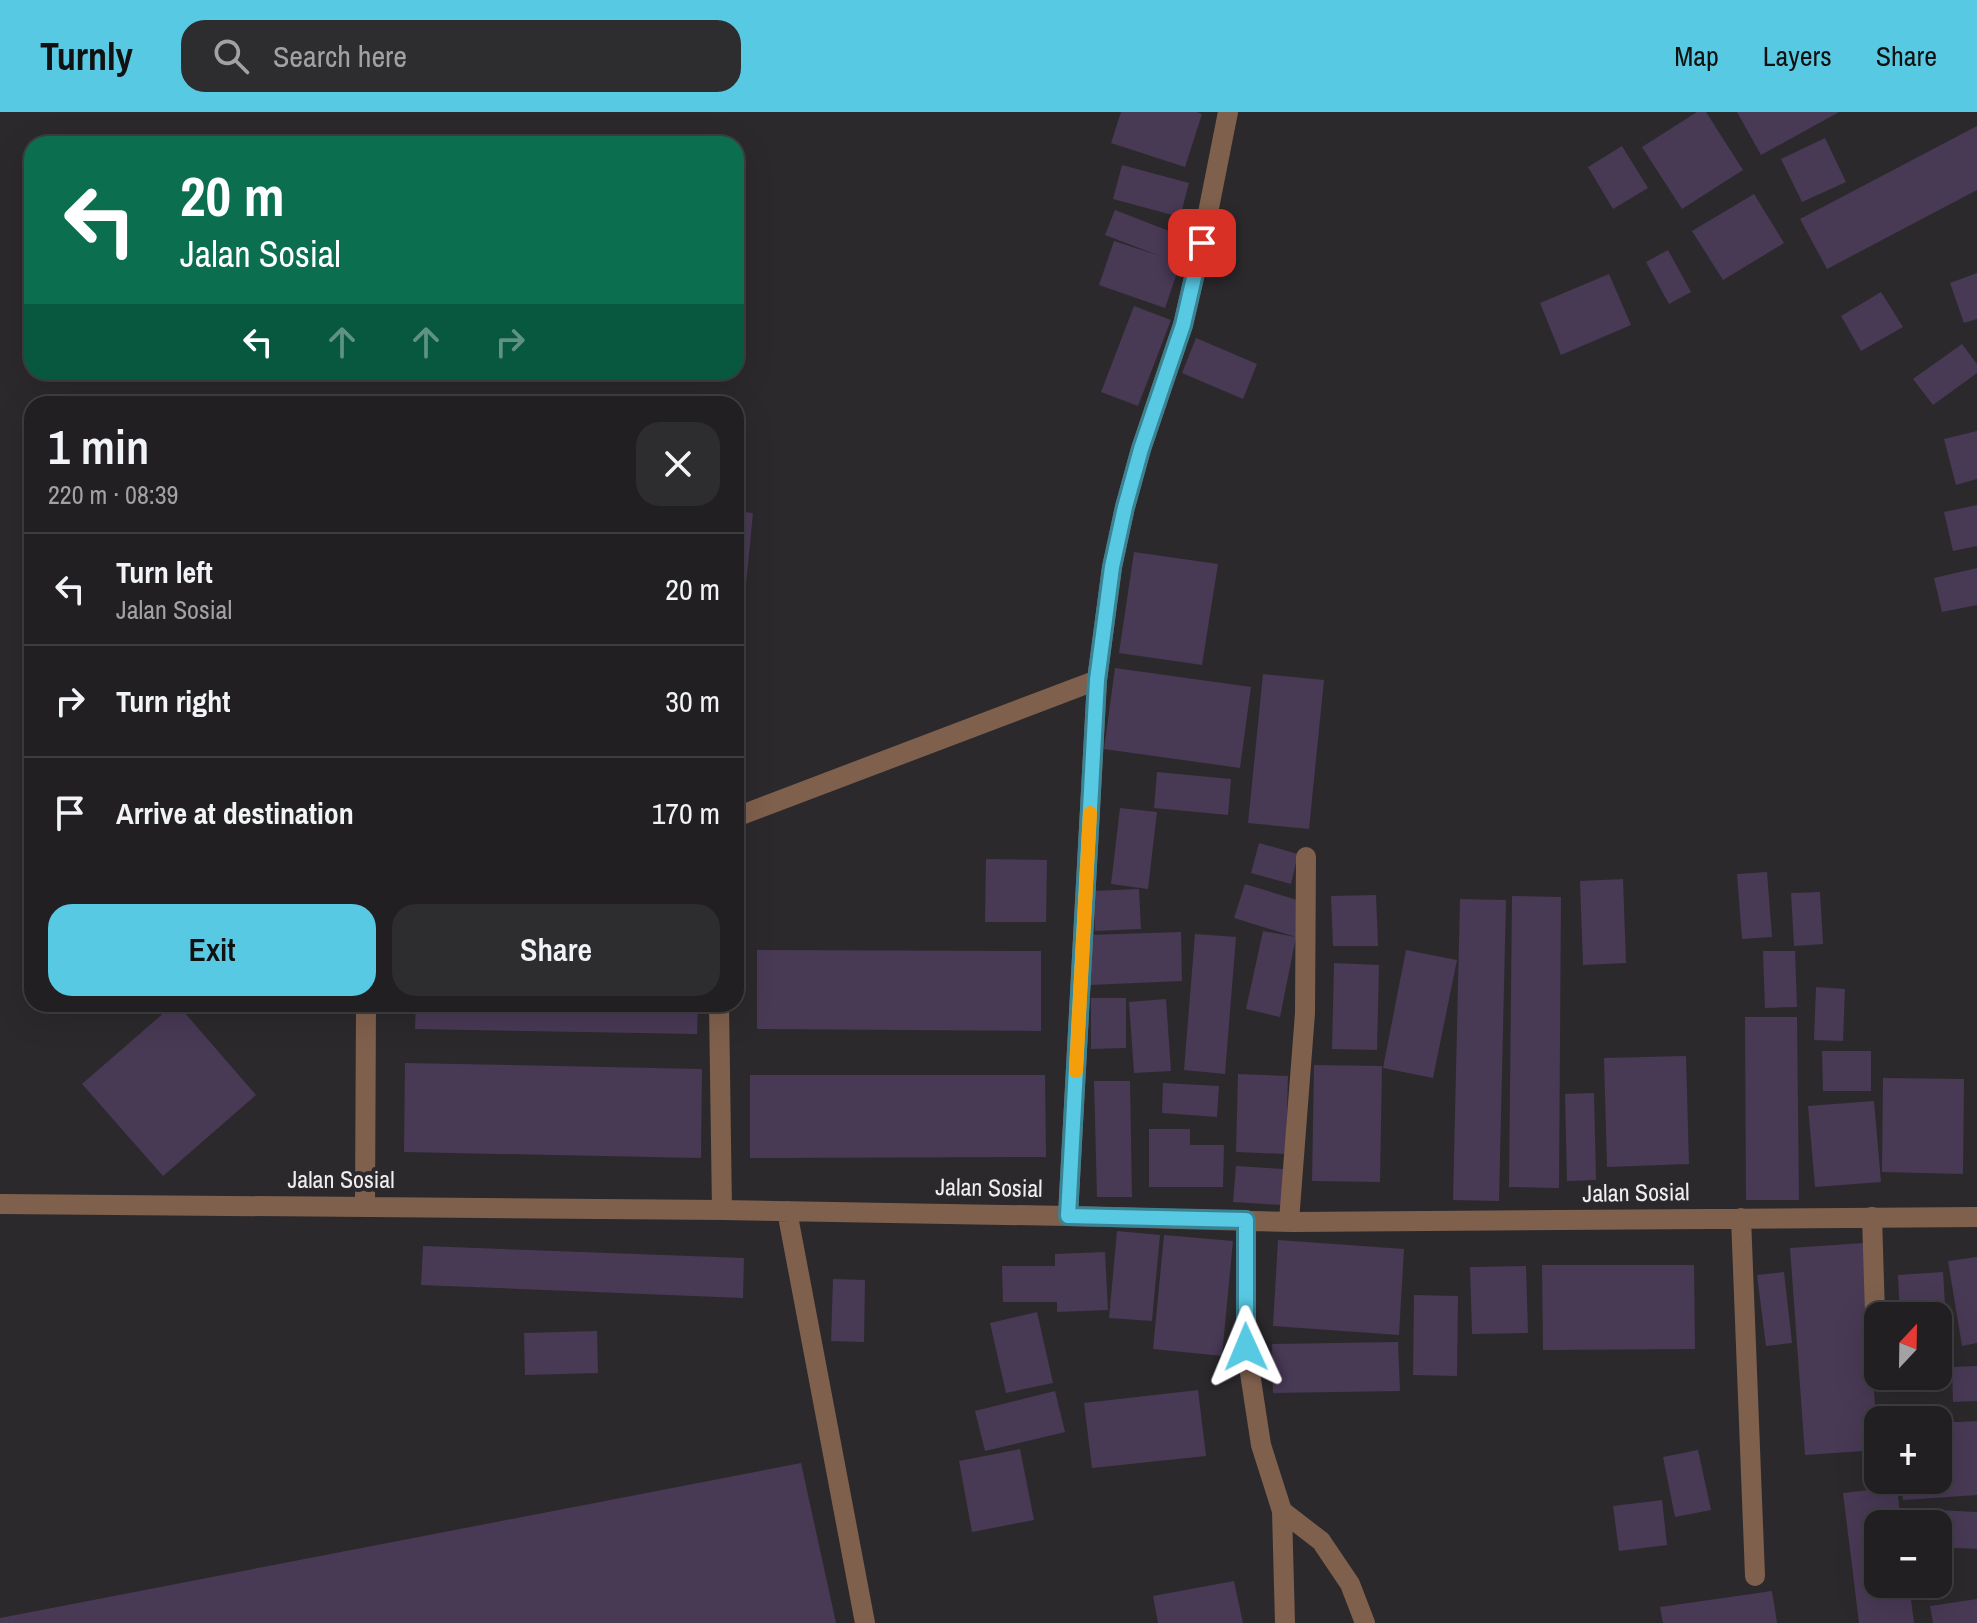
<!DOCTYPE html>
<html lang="en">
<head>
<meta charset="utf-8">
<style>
  :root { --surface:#211f21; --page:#2d2c2e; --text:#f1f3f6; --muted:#a2a2a5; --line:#3e3d3f; --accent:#58c9e3 }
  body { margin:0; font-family:"Archivo Narrow",sans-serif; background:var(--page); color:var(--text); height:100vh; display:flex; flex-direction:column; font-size:30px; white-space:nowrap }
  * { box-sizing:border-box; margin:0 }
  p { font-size:26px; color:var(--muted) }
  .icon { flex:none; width:44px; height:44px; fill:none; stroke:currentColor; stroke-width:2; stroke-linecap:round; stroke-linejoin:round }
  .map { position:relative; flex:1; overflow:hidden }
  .sheet { position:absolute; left:24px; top:284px; width:720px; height:616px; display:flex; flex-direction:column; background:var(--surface); border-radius:24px; box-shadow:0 8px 32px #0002,0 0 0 2px var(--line) }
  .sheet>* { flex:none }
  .hud { position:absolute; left:24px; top:24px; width:720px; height:244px; border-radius:24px; box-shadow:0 8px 32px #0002,0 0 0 2px var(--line); background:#0b6e4f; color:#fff; overflow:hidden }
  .needle { width:52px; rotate:22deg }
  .fabs { position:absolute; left:1864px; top:1190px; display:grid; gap:16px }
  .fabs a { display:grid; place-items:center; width:88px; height:88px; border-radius:16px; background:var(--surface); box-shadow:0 8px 32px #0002,0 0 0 2px var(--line); font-size:40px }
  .pin { position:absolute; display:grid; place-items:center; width:68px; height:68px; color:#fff; margin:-34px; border-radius:16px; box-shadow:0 4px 12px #0006 }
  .me { position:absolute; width:88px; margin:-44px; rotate:359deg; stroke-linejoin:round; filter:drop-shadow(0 0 6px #0008) }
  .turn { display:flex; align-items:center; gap:28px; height:168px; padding:0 24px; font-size:36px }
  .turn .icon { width:104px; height:104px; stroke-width:2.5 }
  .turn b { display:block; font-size:56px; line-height:68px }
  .lanes { display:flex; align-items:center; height:76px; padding:0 24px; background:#0003; justify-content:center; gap:40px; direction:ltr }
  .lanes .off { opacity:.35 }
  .round { display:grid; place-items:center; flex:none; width:84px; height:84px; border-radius:24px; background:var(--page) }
  .head { display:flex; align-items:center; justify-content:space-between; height:136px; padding:0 24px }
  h1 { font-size:48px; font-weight:600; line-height:60px }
  .cta { display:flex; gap:16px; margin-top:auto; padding:16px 24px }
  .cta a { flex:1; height:92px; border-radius:24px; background:var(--accent); color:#111; font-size:32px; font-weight:600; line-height:92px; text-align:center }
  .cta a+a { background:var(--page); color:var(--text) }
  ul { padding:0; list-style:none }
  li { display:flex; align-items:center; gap:24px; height:112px; padding:0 24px; border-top:2px solid var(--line) }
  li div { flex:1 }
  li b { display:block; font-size:30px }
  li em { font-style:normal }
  header { display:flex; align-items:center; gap:48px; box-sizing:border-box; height:112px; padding:0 40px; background:var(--accent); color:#111 }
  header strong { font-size:38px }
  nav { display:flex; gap:44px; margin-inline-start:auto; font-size:28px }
  .search { width:560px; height:72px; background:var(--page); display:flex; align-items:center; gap:20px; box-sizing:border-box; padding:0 28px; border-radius:24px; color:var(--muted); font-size:30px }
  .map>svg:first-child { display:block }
  .building { fill:#483955 }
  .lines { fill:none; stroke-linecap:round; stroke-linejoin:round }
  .minor { stroke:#7f604d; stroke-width:20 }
  .route-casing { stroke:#398394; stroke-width:20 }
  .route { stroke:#58c9e3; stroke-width:14 }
  .slow { stroke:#f59e0b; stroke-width:14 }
  .labels { text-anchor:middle; stroke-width:8; stroke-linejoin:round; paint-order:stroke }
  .street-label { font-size:24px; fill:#efedef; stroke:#2c292c }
</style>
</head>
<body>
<header>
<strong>Turnly</strong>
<div class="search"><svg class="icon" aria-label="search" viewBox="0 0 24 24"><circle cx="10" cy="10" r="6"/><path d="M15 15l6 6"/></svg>Search here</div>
<nav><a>Map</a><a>Layers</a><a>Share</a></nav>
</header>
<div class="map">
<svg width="1977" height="1511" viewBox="0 0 1977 1511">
  <rect width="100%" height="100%" fill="#2c292c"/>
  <path class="building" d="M1121 0H1197L1202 2 1185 55 1111 31Z
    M1697 0H1706L1743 58 1682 97 1642 35Z
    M1737 0H1839L1761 43Z
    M1977 14V78L1827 157 1800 107Z
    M1825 26 1846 70 1802 90 1781 47Z
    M1622 34 1648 76 1613 97 1588 55Z
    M1122 53 1189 71 1180 105 1113 87Z
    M1754 82 1784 131 1723 168 1692 119Z
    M1115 98 1187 126 1178 151 1180 152 1165 196 1099 173 1114 129 1160 144 1105 123Z
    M1668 138 1691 180 1669 192 1646 150Z
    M1977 161V207L1964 211 1950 171Z
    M1609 162 1631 213 1561 243 1540 191Z
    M1881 180 1903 215 1861 239 1841 204Z
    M1134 194 1171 208 1138 294 1101 280Z
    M1196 226 1257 252 1243 287 1182 261Z
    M1962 232 1977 252V261L1933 293 1913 267Z
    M1977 319V367L1956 373 1944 327Z
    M1977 393V434L1953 439 1944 400Z
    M736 399 753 401 746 472 736 471Z
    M1134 440 1218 452 1202 553 1119 541Z
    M1977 456V493L1942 500 1934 466Z
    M1115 556 1251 575 1240 656 1104 637Z
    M1263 562 1324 568 1309 717 1248 711Z
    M1157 660 1231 667 1228 703 1154 696Z
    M1120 696 1157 700 1148 777 1111 772Z
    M1259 731 1298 742 1291 772 1251 761Z
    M986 747 1047 748 1046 810H985Z
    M1767 760 1772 825 1742 827 1737 762Z
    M1623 767 1626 851 1583 853 1580 769Z
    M1245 772 1307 791 1296 825 1234 806Z
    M1139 777 1141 817 1095 819 1093 779Z
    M1820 780 1823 832 1794 834 1791 781Z
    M1376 783 1378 834H1333L1331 784Z
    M1512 784 1561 785 1559 1076 1509 1075Z
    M1460 787 1506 788 1499 1089 1453 1088Z
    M1263 819 1296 825 1280 905 1246 897Z
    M1181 820 1182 869 1090 873 1089 823Z
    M1195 822 1236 825 1225 962 1184 958Z
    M757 838 1041 839V919L757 917Z
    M1406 838 1457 848 1433 966 1383 956Z
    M1763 839H1795L1797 895 1765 896Z
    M1334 851 1379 853 1377 938 1332 937Z
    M1816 875 1845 877 1843 929 1814 928Z
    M1091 886H1126V936L1091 937Z
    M1166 887 1171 959 1134 961 1129 890Z
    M174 892H177L256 983 163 1064 82 972Z
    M416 892H698L697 922 415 917Z
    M1745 905H1797L1799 1088H1746Z
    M1822 939H1871V979H1823Z
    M1686 944 1689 1052 1607 1055 1604 946Z
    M405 951 702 957 701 1046 404 1040Z
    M1314 953 1382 954 1380 1070 1312 1069Z
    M1238 962 1288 964 1286 1042 1236 1040Z
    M750 963H1045L1046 1045 750 1046Z
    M1883 966 1964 967 1963 1062 1882 1060Z
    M1094 969H1130L1132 1085H1097Z
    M1163 971 1219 974 1217 1005 1162 1001Z
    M1594 981 1596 1068 1567 1069 1565 982Z
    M1874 989 1881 1070 1815 1075 1808 994Z
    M1149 1017H1190V1033H1224L1223 1075H1149Z
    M1236 1054 1284 1057 1282 1093 1233 1090Z
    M1117 1119 1160 1123 1152 1209 1109 1206Z
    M1164 1123 1233 1129 1222 1244 1153 1237Z
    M1278 1128 1404 1137 1399 1223 1273 1214Z
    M1864 1131 1878 1338 1805 1343 1790 1136Z
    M423 1134 744 1146 743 1186 421 1173Z
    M1105 1140 1108 1198 1057 1200V1190H1003L1002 1154H1055V1142Z
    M1977 1145V1231L1962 1234 1948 1149Z
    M1542 1153H1694L1695 1237 1543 1238Z
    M1526 1154 1528 1221 1472 1222 1470 1155Z
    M1784 1160 1792 1231 1766 1234 1757 1163Z
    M1943 1160 1948 1241H1938V1204H1900L1898 1163Z
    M833 1167 865 1168 864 1230 831 1229Z
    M1414 1183 1458 1184 1457 1264 1413 1263Z
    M1037 1200 1053 1271 1006 1281 990 1211Z
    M597 1219 598 1261 525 1263 524 1221Z
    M1398 1230 1400 1279 1273 1281 1272 1232Z
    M1977 1254V1289L1953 1290 1952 1255Z
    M1198 1278 1206 1344 1092 1356 1084 1291Z
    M1055 1279 1065 1320 985 1339 975 1299Z
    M1977 1309V1383L1903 1388 1901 1368H1938V1311Z
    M1020 1337 1034 1408 972 1420 959 1349Z
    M1698 1338 1711 1398 1675 1405 1663 1345Z
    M801 1351 836 1511H0V1506Z
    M1897 1375 1901 1412H1878V1472H1909L1914 1511H1859L1843 1381Z
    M1662 1388 1667 1433 1619 1439 1613 1394Z
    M1917 1397 1977 1400V1437L1938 1435V1412H1916Z
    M1234 1469 1243 1511H1158L1153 1484Z
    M1772 1479 1777 1511H1663L1660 1495Z
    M1977 1487V1511H1933L1930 1494Z"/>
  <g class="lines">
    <path class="minor" d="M736 705 1097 568
      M719 892 722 1098
      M0 1092 722 1098 1068 1104 1293 1110 1977 1105
      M365 1094 366 892
      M787 1099 865 1511
      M1068 1104 1097 568 1112 455 1125 395 1141 337 1183 213 1202 131 1228 0
      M1872 1105 1876 1234
      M1741 1106 1755 1464
      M1246 1108V1235L1261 1333 1282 1399 1285 1511
      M1289 1109 1305 901 1306 745
      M1282 1399 1321 1429 1350 1472 1365 1511"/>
  </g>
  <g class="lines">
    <g class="route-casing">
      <path id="route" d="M1202 131 1183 213 1141 337 1125 395 1112 455 1097 568 1068 1104 1246 1108V1235"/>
    </g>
    <use href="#route" class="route"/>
    <path class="slow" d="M1076 959 1090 701"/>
  </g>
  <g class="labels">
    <g class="street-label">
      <text x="341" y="1076">Jalan Sosial</text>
      <text transform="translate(989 1076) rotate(1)" y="8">Jalan Sosial</text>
      <text transform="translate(1636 1081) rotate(-1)" y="8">Jalan Sosial</text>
    </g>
  </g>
</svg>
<div class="fabs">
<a><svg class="needle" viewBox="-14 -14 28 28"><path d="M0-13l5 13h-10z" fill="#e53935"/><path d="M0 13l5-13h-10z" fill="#a2a2a5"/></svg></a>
<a>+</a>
<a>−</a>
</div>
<div class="pin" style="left:1202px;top:131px;background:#d93025"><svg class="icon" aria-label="arrive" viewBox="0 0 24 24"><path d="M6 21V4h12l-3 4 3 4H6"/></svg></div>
<svg class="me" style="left:1246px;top:1235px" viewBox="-20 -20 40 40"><path d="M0-17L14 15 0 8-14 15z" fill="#58c9e3" stroke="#fff" stroke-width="4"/></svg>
<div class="hud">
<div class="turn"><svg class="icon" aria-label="left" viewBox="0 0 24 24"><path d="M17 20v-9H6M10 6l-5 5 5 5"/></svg><div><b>20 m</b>Jalan Sosial</div></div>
<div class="lanes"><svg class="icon" aria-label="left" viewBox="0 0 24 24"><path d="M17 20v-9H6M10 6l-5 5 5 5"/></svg><svg class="icon off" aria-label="ahead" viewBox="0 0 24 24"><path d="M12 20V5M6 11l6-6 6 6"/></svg><svg class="icon off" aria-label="ahead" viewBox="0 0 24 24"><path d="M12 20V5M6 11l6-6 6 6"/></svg><svg class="icon off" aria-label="right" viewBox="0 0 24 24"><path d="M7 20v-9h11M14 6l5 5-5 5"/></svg></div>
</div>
<section class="sheet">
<div class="head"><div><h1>1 min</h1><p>220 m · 08:39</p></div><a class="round"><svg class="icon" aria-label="close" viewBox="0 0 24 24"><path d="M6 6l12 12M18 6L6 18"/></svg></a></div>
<ul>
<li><svg class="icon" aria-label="left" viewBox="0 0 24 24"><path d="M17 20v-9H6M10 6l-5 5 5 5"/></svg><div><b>Turn left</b><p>Jalan Sosial</p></div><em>20 m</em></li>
<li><svg class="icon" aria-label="right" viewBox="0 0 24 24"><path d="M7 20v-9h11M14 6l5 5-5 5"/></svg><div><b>Turn right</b></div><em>30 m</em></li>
<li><svg class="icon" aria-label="arrive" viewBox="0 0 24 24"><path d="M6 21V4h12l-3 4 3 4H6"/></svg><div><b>Arrive at destination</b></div><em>170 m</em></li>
</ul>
<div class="cta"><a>Exit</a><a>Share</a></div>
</section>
</div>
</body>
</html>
